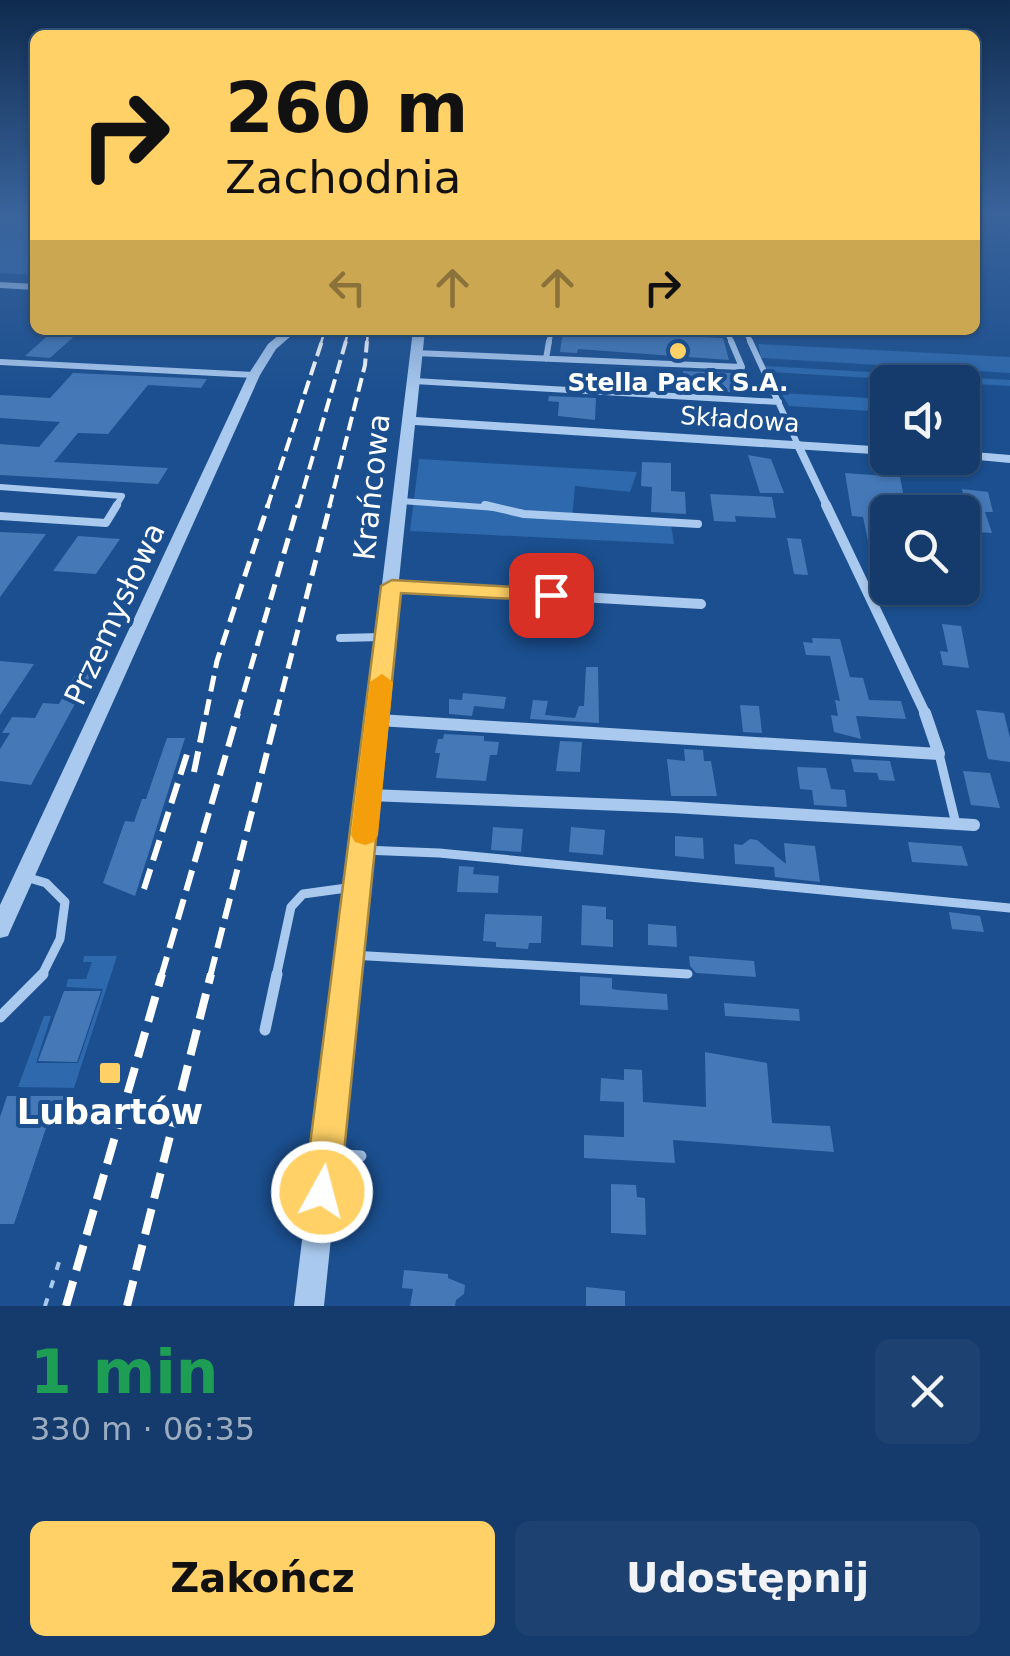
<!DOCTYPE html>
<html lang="pl">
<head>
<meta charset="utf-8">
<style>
  :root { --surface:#143b6b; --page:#1d4271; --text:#f1f3f6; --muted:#9dadc1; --line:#33557e; --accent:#ffd166 }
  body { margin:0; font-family:"DejaVu Sans",sans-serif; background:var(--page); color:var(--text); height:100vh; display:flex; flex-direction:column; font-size:38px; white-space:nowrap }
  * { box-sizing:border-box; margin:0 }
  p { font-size:32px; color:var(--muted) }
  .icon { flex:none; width:55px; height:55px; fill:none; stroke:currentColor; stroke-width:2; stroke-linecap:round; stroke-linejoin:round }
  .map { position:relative; height:1306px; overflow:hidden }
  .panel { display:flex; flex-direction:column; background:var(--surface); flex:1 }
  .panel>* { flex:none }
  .top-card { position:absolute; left:30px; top:30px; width:950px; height:305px; border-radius:15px; box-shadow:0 2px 8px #0004,0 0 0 2px var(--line); background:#ffd166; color:#111; overflow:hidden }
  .tools { position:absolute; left:870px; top:365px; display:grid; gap:20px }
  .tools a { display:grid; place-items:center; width:110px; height:110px; border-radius:15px; background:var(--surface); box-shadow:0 2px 8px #0004,0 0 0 2px var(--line); font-size:50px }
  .pin { position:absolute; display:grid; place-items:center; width:85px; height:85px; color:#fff; margin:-42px; border-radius:20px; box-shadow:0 5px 15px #0006 }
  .me { position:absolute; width:110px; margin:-55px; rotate:7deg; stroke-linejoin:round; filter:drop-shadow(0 0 8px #0008) }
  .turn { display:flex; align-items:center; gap:35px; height:210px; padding:0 30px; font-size:45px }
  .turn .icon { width:130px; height:130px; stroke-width:2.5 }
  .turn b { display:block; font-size:70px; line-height:85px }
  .lanes { display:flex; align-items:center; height:95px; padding:0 30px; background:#0003; justify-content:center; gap:50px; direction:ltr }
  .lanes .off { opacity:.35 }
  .round { display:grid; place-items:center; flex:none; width:105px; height:105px; border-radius:15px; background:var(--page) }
  .overview { display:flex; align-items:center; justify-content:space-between; height:170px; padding:0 30px }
  h1 { font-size:60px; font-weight:700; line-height:75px; color:#1e9e55 }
  .cta { display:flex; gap:20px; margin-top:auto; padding:20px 30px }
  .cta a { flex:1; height:115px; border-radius:15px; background:var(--accent); color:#111; font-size:40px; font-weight:700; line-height:115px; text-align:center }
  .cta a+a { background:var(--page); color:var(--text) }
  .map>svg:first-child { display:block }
  .green { fill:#2e69ad }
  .building { fill:#4478b7 }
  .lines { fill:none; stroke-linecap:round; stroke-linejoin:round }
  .path { stroke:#a9c9ee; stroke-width:4; stroke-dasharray:8 11; stroke-linecap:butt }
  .service-far4 { stroke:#a9c9ee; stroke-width:5 }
  .service-far3 { stroke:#a9c9ee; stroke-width:6 }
  .service-far2 { stroke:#a9c9ee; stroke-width:8 }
  .service-far1 { stroke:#a9c9ee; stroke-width:9 }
  .service { stroke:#a9c9ee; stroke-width:11 }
  .minor-far2 { stroke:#a9c9ee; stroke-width:8 }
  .minor-far1 { stroke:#a9c9ee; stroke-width:10 }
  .minor { stroke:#a9c9ee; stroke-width:12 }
  .tertiary { fill:#a9c9ee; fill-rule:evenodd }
  .rail-far4 { stroke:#fff; stroke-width:2.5; stroke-dasharray:10 5; stroke-linecap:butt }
  .rail-far3 { stroke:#fff; stroke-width:4; stroke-dasharray:14 6; stroke-linecap:butt }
  .rail-far2 { stroke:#fff; stroke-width:5; stroke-dasharray:16 8; stroke-linecap:butt }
  .rail-far1 { stroke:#fff; stroke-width:6; stroke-dasharray:21 9; stroke-linecap:butt }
  .rail { stroke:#fff; stroke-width:8; stroke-dasharray:26 11; stroke-linecap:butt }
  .route { fill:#ffd166; stroke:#a68842; stroke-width:2.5 }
  .slow { fill:#f59e0b }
  .poi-dot { fill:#ffd166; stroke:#1b4f8f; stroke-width:4 }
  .labels { text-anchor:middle; stroke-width:8; stroke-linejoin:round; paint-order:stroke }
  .far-poi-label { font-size:25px; font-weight:bold; fill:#fff; stroke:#1b4f8f }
  .far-street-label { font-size:25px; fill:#fff; stroke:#1b4f8f }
  .street-label { font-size:30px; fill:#fff; stroke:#1b4f8f }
  .near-poi-label { font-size:35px; font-weight:bold; fill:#fff; stroke:#1b4f8f }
</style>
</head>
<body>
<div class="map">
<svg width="1010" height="1306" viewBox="0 0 1010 1306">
  <rect width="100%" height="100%" fill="#1b4f8f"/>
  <path class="green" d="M0 212H35V275L0 273Z
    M758 344 1010 357V373L761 358Z
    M765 366 1010 380V386L769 372Z
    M781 393 887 399V412L789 406Z
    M419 459 637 472 630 492 575 486 572 520 671 525 674 544 410 531Z
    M84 956H117L74 1088 18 1087 44 1016H51L36 1063H78L103 989 66 987 68 979H86L92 962H83Z"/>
  <path class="building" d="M54 330H81L50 358 25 356Z
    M563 330 723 338 729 360 578 349 577 353 560 352Z
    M683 371 731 373V378H745L747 393 693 390V383L684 382Z
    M73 373 207 379 201 388 148 385 108 434 78 433 54 462 168 468 158 484 0 475V444L39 447 60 422 0 418V395L50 398Z
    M549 396 596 398 595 420 558 416 559 402 548 401Z
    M748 455 771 459 784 493H760Z
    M642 462 671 463V491L685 492 686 514 651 512 652 487 641 486Z
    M845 473 900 477 905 503 888 502V571L874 570 863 517 852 516Z
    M962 489 988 492 993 512H985L992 533 962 531V513L968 514Z
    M710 494 772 497 776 518 735 516 736 522 714 521Z
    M0 532 46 534 0 597Z
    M78 536 120 539 96 574 53 571Z
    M787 538 801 539 808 575 794 574Z
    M559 556 578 558 576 583 556 582Z
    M942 624 961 626 969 668 943 665 940 651 948 652Z
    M812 638 840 639 850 677 863 678 869 700 901 701 906 719 856 716 861 739 834 732 831 715 838 716 835 700 840 701 830 656 806 655 803 642 813 643Z
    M0 661 34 664 0 715Z
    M80 666 95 667 31 785 0 781V749L10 733H2L12 717 35 718 43 703 59 704Z
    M586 667H598L599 723 530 719 533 700 548 701 545 715 575 718 579 706H584Z
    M463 693 506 697 504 709 474 706 472 716 449 714V699L462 700Z
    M740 705 759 706 762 733 743 732Z
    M976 710 1004 713 1010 738V762L988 759Z
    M444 734 484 736V741L499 742 497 755H490L486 781 436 778 440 753H435L438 739H443Z
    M167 738H185L135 896 103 883 125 821 134 822 142 799H146Z
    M560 741 582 742 580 772 556 771Z
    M684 749 703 750 704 761H711L717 796H671L667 759 685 761Z
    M851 759 890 761 895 781 879 780 877 773 854 772Z
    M797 767 826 768 831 789 845 790 847 807 814 805 812 790 800 789Z
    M963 771 990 773 1000 808 971 805Z
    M493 827 523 829 521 852 491 850Z
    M571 827 605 830 603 855 569 852Z
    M675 836 703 838 704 859 675 856Z
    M750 839 757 840 786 864 784 843 815 846 820 882 775 877 774 867 735 864 734 844 742 845Z
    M908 842 962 846 968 866 912 862Z
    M459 866 474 867 473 874 499 876 498 893 457 892Z
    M582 905 606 907V919L613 920V947L581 945Z
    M949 912 980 916 984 932 952 929Z
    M485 914 542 916 541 943H529L528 949 496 947V942L483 941Z
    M648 924 676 926 677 947 648 945Z
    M689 956 754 961 756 977 696 973 690 966Z
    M580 976 612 978V989L618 990 667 994 668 1010 580 1005Z
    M64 991H101L77 1062 38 1061Z
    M724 1003 799 1009 800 1021 725 1016Z
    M705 1052 767 1063 772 1123 830 1126 834 1152 673 1140 675 1163 584 1158V1135L624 1137V1102L600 1101 601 1078 624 1080V1069L642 1070 643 1102 706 1107Z
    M7 1096H73L64 1123 48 1122 14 1224H0V1117Z
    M611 1184 636 1185 637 1197 645 1198 646 1235 611 1233Z
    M404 1270 448 1274V1278L465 1285 464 1294 456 1300 455 1306H410L413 1289 402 1288Z
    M586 1287 625 1291V1306H586Z"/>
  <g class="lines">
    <path class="path" d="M45 1306 60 1259"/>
    <path class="service-far4" d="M726 330 732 343
      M745 330 751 343
      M549 343 551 330"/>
    <path class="service-far3" d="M750 341 798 445
      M416 353 742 367 731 341
      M546 359 549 341
      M0 362 254 375
      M414 381 779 402
      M0 487 122 496 115 508
      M401 501 496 508"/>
    <path class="service-far2" d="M485 505 524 514 698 524
      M0 516 106 523 117 505
      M340 638 382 637"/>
    <path class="service-far1" d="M939 754 956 824
      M363 850 439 853 1010 908
      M26 877 46 883 65 902 60 939 41 977
      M351 955 688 974
      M276 977 291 907 303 894 354 887"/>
    <path class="service" d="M0 1017 43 974
      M265 1030 277 974
      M331 1154 361 1156"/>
    <path class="minor-far2" d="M798 445 828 508"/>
    <path class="minor-far1" d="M826 505 926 715
      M391 586 701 604"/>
    <path class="minor" d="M378 720 939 754 925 713
      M369 795 673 807 974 825"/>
    <path class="tertiary" d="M0 282 35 284V290L0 288Z
      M285 330H298L276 349 260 375 11 929 8 936 0 938V905L248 375 268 344Z
      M413 330H425L416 417 888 447V455L415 425 324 1306H294Z
      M962 451 1010 455V463L957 458H962Z"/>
    <path class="rail-far4" d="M321 343 325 330
      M345 343 349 330
      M367 343 368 330"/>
    <path class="rail-far3" d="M267 508 322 341
      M298 508 346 341
      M329 508 365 365 367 341"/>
    <path class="rail-far2" d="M206 715 217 661 268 505
      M237 715 298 505
      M276 715 330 505"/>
    <path class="rail-far1" d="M194 772 206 713
      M144 889 188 751
      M161 977 238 713
      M210 977 277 713"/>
    <path class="rail" d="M66 1306 162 974
      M127 1306 211 974"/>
  </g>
  <linearGradient id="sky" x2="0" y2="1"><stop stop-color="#0f2b4f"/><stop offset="0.54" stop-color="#39639b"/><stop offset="1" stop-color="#39639b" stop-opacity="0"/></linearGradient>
  <rect width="1010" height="394" fill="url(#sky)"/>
  <path class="route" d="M392 580 551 589 561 595 551 601 401 593 340 1192 335 1205 322 1210 310 1205 304 1192 381 586Z"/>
  <path class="slow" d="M382 674 393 682 378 835 374 842 365 845 355 842 351 835 370 682Z"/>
  <g class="poi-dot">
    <circle cx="678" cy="351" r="10"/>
    <rect x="98" y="1061" width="24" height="24" rx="5"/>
  </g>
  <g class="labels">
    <g class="far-poi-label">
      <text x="678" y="391">Stella Pack S.A.</text>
    </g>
    <g class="far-street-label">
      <text transform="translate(740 419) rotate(4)" y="9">Składowa</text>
    </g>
    <g class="street-label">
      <text transform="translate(372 487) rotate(-84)" y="10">Krańcowa</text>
      <text transform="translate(115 614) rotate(-65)" y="10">Przemysłowa</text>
    </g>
    <g class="near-poi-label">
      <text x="110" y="1124">Lubartów</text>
    </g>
  </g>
</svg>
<div class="tools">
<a><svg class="icon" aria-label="sound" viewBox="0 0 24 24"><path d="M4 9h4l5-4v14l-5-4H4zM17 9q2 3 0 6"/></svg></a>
<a><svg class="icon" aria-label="search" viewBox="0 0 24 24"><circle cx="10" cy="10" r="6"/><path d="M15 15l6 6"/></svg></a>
</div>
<div class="pin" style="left:551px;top:595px;background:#d93025"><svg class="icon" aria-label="arrive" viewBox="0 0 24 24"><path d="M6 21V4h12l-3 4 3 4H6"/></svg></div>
<svg class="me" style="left:322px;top:1192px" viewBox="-20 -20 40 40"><circle r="17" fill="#ffd166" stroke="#fff" stroke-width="3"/><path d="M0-11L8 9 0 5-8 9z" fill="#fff"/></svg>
<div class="top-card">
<div class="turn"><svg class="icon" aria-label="right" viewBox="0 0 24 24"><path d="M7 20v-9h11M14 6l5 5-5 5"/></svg><div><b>260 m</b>Zachodnia</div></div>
<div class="lanes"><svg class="icon off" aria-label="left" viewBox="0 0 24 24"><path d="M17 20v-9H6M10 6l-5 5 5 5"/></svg><svg class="icon off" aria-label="ahead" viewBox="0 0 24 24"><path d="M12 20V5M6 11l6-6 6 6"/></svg><svg class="icon off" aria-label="ahead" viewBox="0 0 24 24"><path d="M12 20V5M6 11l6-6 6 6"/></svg><svg class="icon" aria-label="right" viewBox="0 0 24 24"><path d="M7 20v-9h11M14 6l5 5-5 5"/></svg></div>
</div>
</div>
<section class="panel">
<div class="overview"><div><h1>1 min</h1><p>330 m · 06:35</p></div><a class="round"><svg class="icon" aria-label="close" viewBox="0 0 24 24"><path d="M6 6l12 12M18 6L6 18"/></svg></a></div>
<div class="cta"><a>Zakończ</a><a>Udostępnij</a></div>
</section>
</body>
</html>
